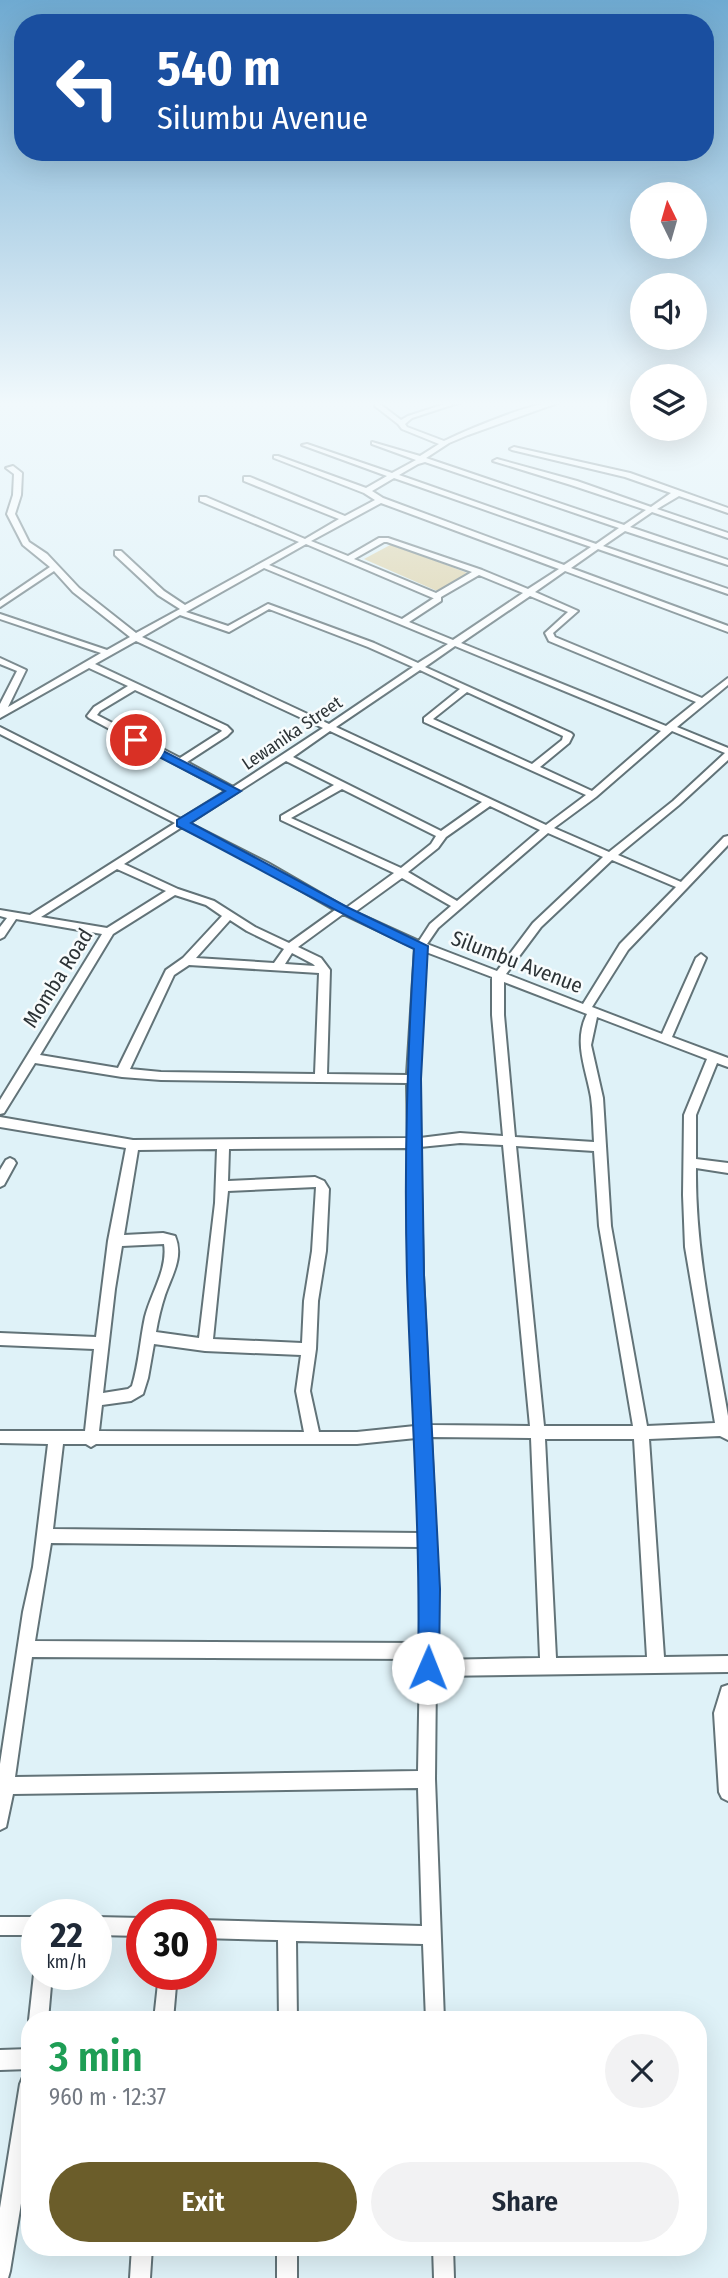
<!DOCTYPE html>
<html lang="en">
<head>
<meta charset="utf-8">
<style>
  :root { --surface:#fff; --page:#f2f2f3; --text:#1f2937; --muted:#747a83; --accent:#6b5d2a }
  body { margin:0; font-family:"Fira Sans Condensed",sans-serif; background:var(--page); color:var(--text); height:100vh; display:flex; flex-direction:column; font-size:26px; white-space:nowrap }
  * { box-sizing:border-box; margin:0 }
  p { font-size:23px; color:var(--muted) }
  .icon { flex:none; width:38px; height:38px; fill:none; stroke:currentColor; stroke-width:2; stroke-linecap:round; stroke-linejoin:round }
  .map { position:relative; flex:1; overflow:hidden }
  .panel { position:absolute; left:21px; top:2011px; width:686px; height:245px; display:flex; flex-direction:column; background:var(--surface); border-radius:28px; box-shadow:0 7px 28px #0002 }
  .panel>* { flex:none }
  .guide { position:absolute; left:14px; top:14px; width:700px; height:147px; border-radius:28px; box-shadow:0 7px 28px #0002; background:#1a4fa0; color:#fff; overflow:hidden }
  .needle { width:46px; rotate:355deg }
  .controls { position:absolute; left:630px; top:182px; display:grid; gap:14px }
  .controls a { display:grid; place-items:center; width:77px; height:77px; border-radius:50%; background:var(--surface); box-shadow:0 7px 28px #0002; font-size:35px }
  .speed { position:absolute; left:21px; top:1899px; display:flex; gap:14px; font-size:35px; font-weight:700; text-align:center }
  .speed>* { display:grid; place-content:center; width:91px; height:91px; border-radius:50%; background:var(--surface); box-shadow:0 7px 28px #0002; line-height:1 }
  .speed small { font-size:18px; font-weight:400 }
  .speed .limit { border:10px solid #d22; background:#fff; color:#111 }
  .pin { position:absolute; display:grid; place-items:center; width:60px; height:60px; color:#fff; margin:-30px; border:4px solid #fff; border-radius:50%; box-shadow:0 2px 7px #0007 }
  .me { position:absolute; width:77px; margin:-38px; rotate:1deg; stroke-linejoin:round; filter:drop-shadow(0 0 5px #0008) }
  .turn { display:flex; align-items:center; gap:24px; height:147px; padding:0 28px; font-size:32px }
  .turn .icon { width:91px; height:91px; stroke-width:2.5 }
  .turn b { display:block; font-size:49px; line-height:60px }
  .round { display:grid; place-items:center; flex:none; width:74px; height:74px; border-radius:37px; background:var(--page) }
  .head { display:flex; align-items:center; justify-content:space-between; height:119px; padding:0 28px }
  h1 { font-size:42px; font-weight:600; line-height:52px; color:#1e9e55 }
  .primary-button { display:flex; gap:14px; margin-top:auto; padding:14px 28px }
  .primary-button a { flex:1; height:80px; border-radius:42px; background:var(--accent); color:#fff; font-size:28px; font-weight:600; line-height:80px; text-align:center }
  .primary-button a+a { background:var(--page); color:var(--text) }
  .map>svg:first-child { display:block }
  .green { fill:#dccfa2 }
  .lines { fill:none; stroke-linecap:round; stroke-linejoin:round }
  .minor-casing { stroke:#627378; stroke-width:4 }
  .minor { fill:#fff; fill-rule:evenodd }
  .route { fill:#1a73e8; stroke:#114b97; stroke-width:2 }
  .labels { text-anchor:middle; stroke-width:5; stroke-linejoin:round; paint-order:stroke }
  .far-street-label { font-size:18px; fill:#2c3336; stroke:#f8fcfd }
  .street-label { font-size:21px; fill:#2c3336; stroke:#f8fcfd }
</style>
</head>
<body>
<div class="map">
<svg width="728" height="2278" viewBox="0 0 728 2278">
  <rect width="100%" height="100%" fill="#dff2f8"/>
  <path class="green" d="M392 544 470 574 437 591 364 559Z"/>
  <g class="lines">
    <g class="minor-casing">
      <path id="minor" d="M375 401H381L380 404 401 420 408 416 454 401H464L412 418 405 424 407 427 444 441C471 428 535 401 563 401L468 435 449 443 426 458 624 525 646 510 571 485 493 461 497 459 577 481 651 507 671 493 625 477 512 450 510 449 514 447 630 473 728 508V513L679 496 657 509 728 533V538L652 512 630 527 728 560V565L625 531 603 546 728 589V594L598 549 571 568 728 626V632L565 571 535 592 578 611 553 633 555 637 702 698 728 678V685L677 727 728 748V760L679 805 618 855 681 882 724 837 728 836V845L628 950 592 1007 662 1034 696 958 701 954 706 958 672 1037 728 1058V1067L717 1063 696 1115V1159L728 1163V1173L696 1168C695 1252 714 1334 728 1416V1440L720 1436 649 1439 664 1657 728 1656V1672L436 1676 435 1779 444 2020H426L423 1944 296 1941 297 2020H279L278 1940 201 1938V1920L422 1926 418 1788 13 1794 6 1827 0 1830V1764L23 1612 33 1567 48 1444 0 1443V1431H85L94 1349 0 1345V1333L96 1337 108 1241 126 1148 0 1127V1117L133 1140 408 1138 407 1083 161 1080 122 1077 35 1063 4 1113 0 1114V1100L102 934 16 919 4 937 0 939V927L7 918 0 916V910L30 915 175 823 0 734V727L181 819 226 791 89 718 87 716 94 707 128 686 89 668 0 718V704L17 671 0 664V658L26 670 8 707 101 653 0 619V614L107 650 130 637 73 592 54 571 0 607V601L50 567 23 545 7 514 13 495 14 474 6 468 13 466 22 473 21 495 15 514 29 542 47 554 79 588 136 633 180 609 158 595 115 555V551H121L164 591 185 605 299 542 200 501V497H206L305 539 339 519 244 481V477H250L345 516 375 500 364 493 274 458V456H278L366 488 387 476 302 445 307 444 392 473 416 460 372 444V442L420 456 439 444 402 429 398 424 375 406ZM425 462 619 528 596 544 399 475 418 464ZM394 478 591 547 564 565 383 498 372 491ZM381 503 559 569 528 589 482 570 388 538H379L348 556 311 541ZM384 542H387L472 572 436 593 354 559ZM306 544 433 598H434L402 619 269 565ZM264 568 448 644 418 663 374 643 268 604 228 626 186 612ZM479 575 523 593 453 640 409 622 441 601V597ZM530 596 568 612 545 633 549 641 696 702 666 726 461 643ZM269 609 368 647 413 667 329 724 142 637 180 615 229 632ZM136 641 323 728 233 787 187 762 227 736 232 731 227 726 95 664ZM455 646 661 731 592 791 540 767 569 743 573 735 571 733 425 667ZM420 670 460 689 424 718V722L586 795 546 825 336 727ZM135 690 221 730 222 731 180 758 97 715 100 711ZM467 692 563 736 562 740 532 764 433 719ZM330 731 482 802 441 831 293 757ZM672 731 725 753 673 801 609 852 554 828 596 797ZM286 761 334 785 281 816V820L394 873 346 908 268 863 189 823ZM342 789 436 836 431 844 401 868 291 818ZM490 806 540 830 457 901 408 872 438 848 446 837ZM182 827 260 867 335 910 289 943 255 927 214 901 178 889 124 864ZM548 833 603 857 533 923 497 971 427 944 438 928ZM612 860 676 887 620 944 583 1004 506 974 541 927ZM117 869 166 891 107 928 41 917ZM402 878 451 906 430 924 419 941 355 912ZM175 895 206 905 222 916 183 958 166 970 118 1068 40 1055 113 934ZM343 914 415 948 407 1075 327 1074 330 970 321 958 298 947ZM230 920 247 931 284 949 274 963 196 958ZM426 952 492 977V1015L503 1136 460 1133 420 1138 419 1079ZM292 953 313 964 315 966 285 964ZM189 965 319 973 315 1074 161 1072 130 1069 174 975ZM504 982 587 1014C573 1042 586 1068 591 1097 593 1111 593 1127 594 1142L515 1137 504 1015ZM597 1017 707 1059 684 1115 683 1195 685 1247 715 1423 647 1426 611 1226 603 1098 591 1045ZM460 1143 503 1145 530 1426 430 1425 423 1275 420 1147ZM516 1146 594 1151 599 1226 633 1426H544ZM408 1148 409 1275 415 1426 357 1432H319L310 1391 316 1349 318 1301 326 1251 329 1189 324 1181 315 1177 228 1181 229 1149ZM217 1149 215 1203 199 1338 156 1332C158 1320 161 1307 165 1295 172 1275 184 1257 175 1236L163 1233 124 1235 138 1150ZM316 1187 312 1251 304 1301 302 1343 213 1339 228 1191ZM164 1244C168 1269 151 1293 145 1317 140 1340 139 1363 132 1386L128 1389 103 1393 115 1289 122 1246ZM154 1344 205 1351 301 1355 296 1391 304 1432 99 1431 102 1405 131 1401 143 1394 148 1378ZM431 1437 531 1438 540 1658 437 1660 438 1589ZM416 1438 420 1533 53 1529 63 1444H86L91 1447 96 1444H357ZM545 1439H634L647 1657 556 1658ZM51 1543 420 1547 422 1589 421 1643 35 1641ZM32 1657 420 1659 418 1771 15 1777Z
        M10 1158 14 1160 16 1163 4 1185 0 1187V1170L6 1160Z
        M728 1685V1801L722 1798 719 1792 714 1713 722 1687Z
        M0 1917H37V1935H0Z
        M96 1917 142 1918V1936L96 1935Z
        M36 1967 37 1974H52L48 2020H30V2023L29 2020 34 1974Z
        M159 1974H177L173 2020H154Z
        M30 2049V2069L0 2070V2050Z
        M30 2074V2148L10 2271 8 2278H0V2208L20 2084 23 2077Z
        M132 2247H152L150 2278H130Z
        M277 2247H297V2278H277Z
        M433 2247H453L454 2278H434Z"/>
    </g>
    <use href="#minor" class="minor"/>
  </g>
  <linearGradient id="sky" x2="0" y2="1"><stop stop-color="#6faad1"/><stop offset="0.56" stop-color="#f1f9fc"/><stop offset="1" stop-color="#f1f9fc" stop-opacity="0"/></linearGradient>
  <rect width="728" height="720" fill="url(#sky)"/>
  <path class="route" d="M136 737 241 791 191 823 347 907 428 946 421 1079 424 1275 440 1589 439 1668 436 1676 428 1679 421 1676 418 1668C421 1538 411 1407 407 1277 404 1166 407 1059 414 949 333 911 257 867 177 826V820L225 791 132 743 130 740Z"/>
  <g class="labels">
    <g class="far-street-label">
      <text transform="translate(292 733) rotate(-34)" y="6">Lewanika Street</text>
    </g>
    <g class="street-label">
      <text transform="translate(517 962) rotate(21)" y="7">Silumbu Avenue</text>
      <text transform="translate(58 978) rotate(-58)" y="7">Momba Road</text>
    </g>
  </g>
</svg>
<div class="controls">
<a><svg class="needle" viewBox="-14 -14 28 28"><path d="M0-13l5 13h-10z" fill="#e53935"/><path d="M0 13l5-13h-10z" fill="#747a83"/></svg></a>
<a><svg class="icon" aria-label="sound" viewBox="0 0 24 24"><path d="M4 9h4l5-4v14l-5-4H4zM17 9q2 3 0 6"/></svg></a>
<a><svg class="icon" aria-label="layers" viewBox="0 0 24 24"><path d="M12 4l9 5-9 5-9-5zM3 14l9 5 9-5"/></svg></a>
</div>
<div class="speed"><div>22<small>km/h</small></div><div class="limit">30</div></div>
<div class="pin" style="left:136px;top:740px;background:#d93025"><svg class="icon" aria-label="arrive" viewBox="0 0 24 24"><path d="M6 21V4h12l-3 4 3 4H6"/></svg></div>
<svg class="me" style="left:428px;top:1668px" viewBox="-20 -20 40 40"><circle r="19" fill="#fff"/><path d="M0-13L10 11 0 6-10 11z" fill="#1a73e8"/></svg>
<div class="guide">
<div class="turn"><svg class="icon" aria-label="left" viewBox="0 0 24 24"><path d="M17 20v-9H6M10 6l-5 5 5 5"/></svg><div><b>540 m</b>Silumbu Avenue</div></div>
</div>
<section class="panel">
<div class="head"><div><h1>3 min</h1><p>960 m · 12:37</p></div><a class="round"><svg class="icon" aria-label="close" viewBox="0 0 24 24"><path d="M6 6l12 12M18 6L6 18"/></svg></a></div>
<div class="primary-button"><a>Exit</a><a>Share</a></div>
</section>
</div>
</body>
</html>
